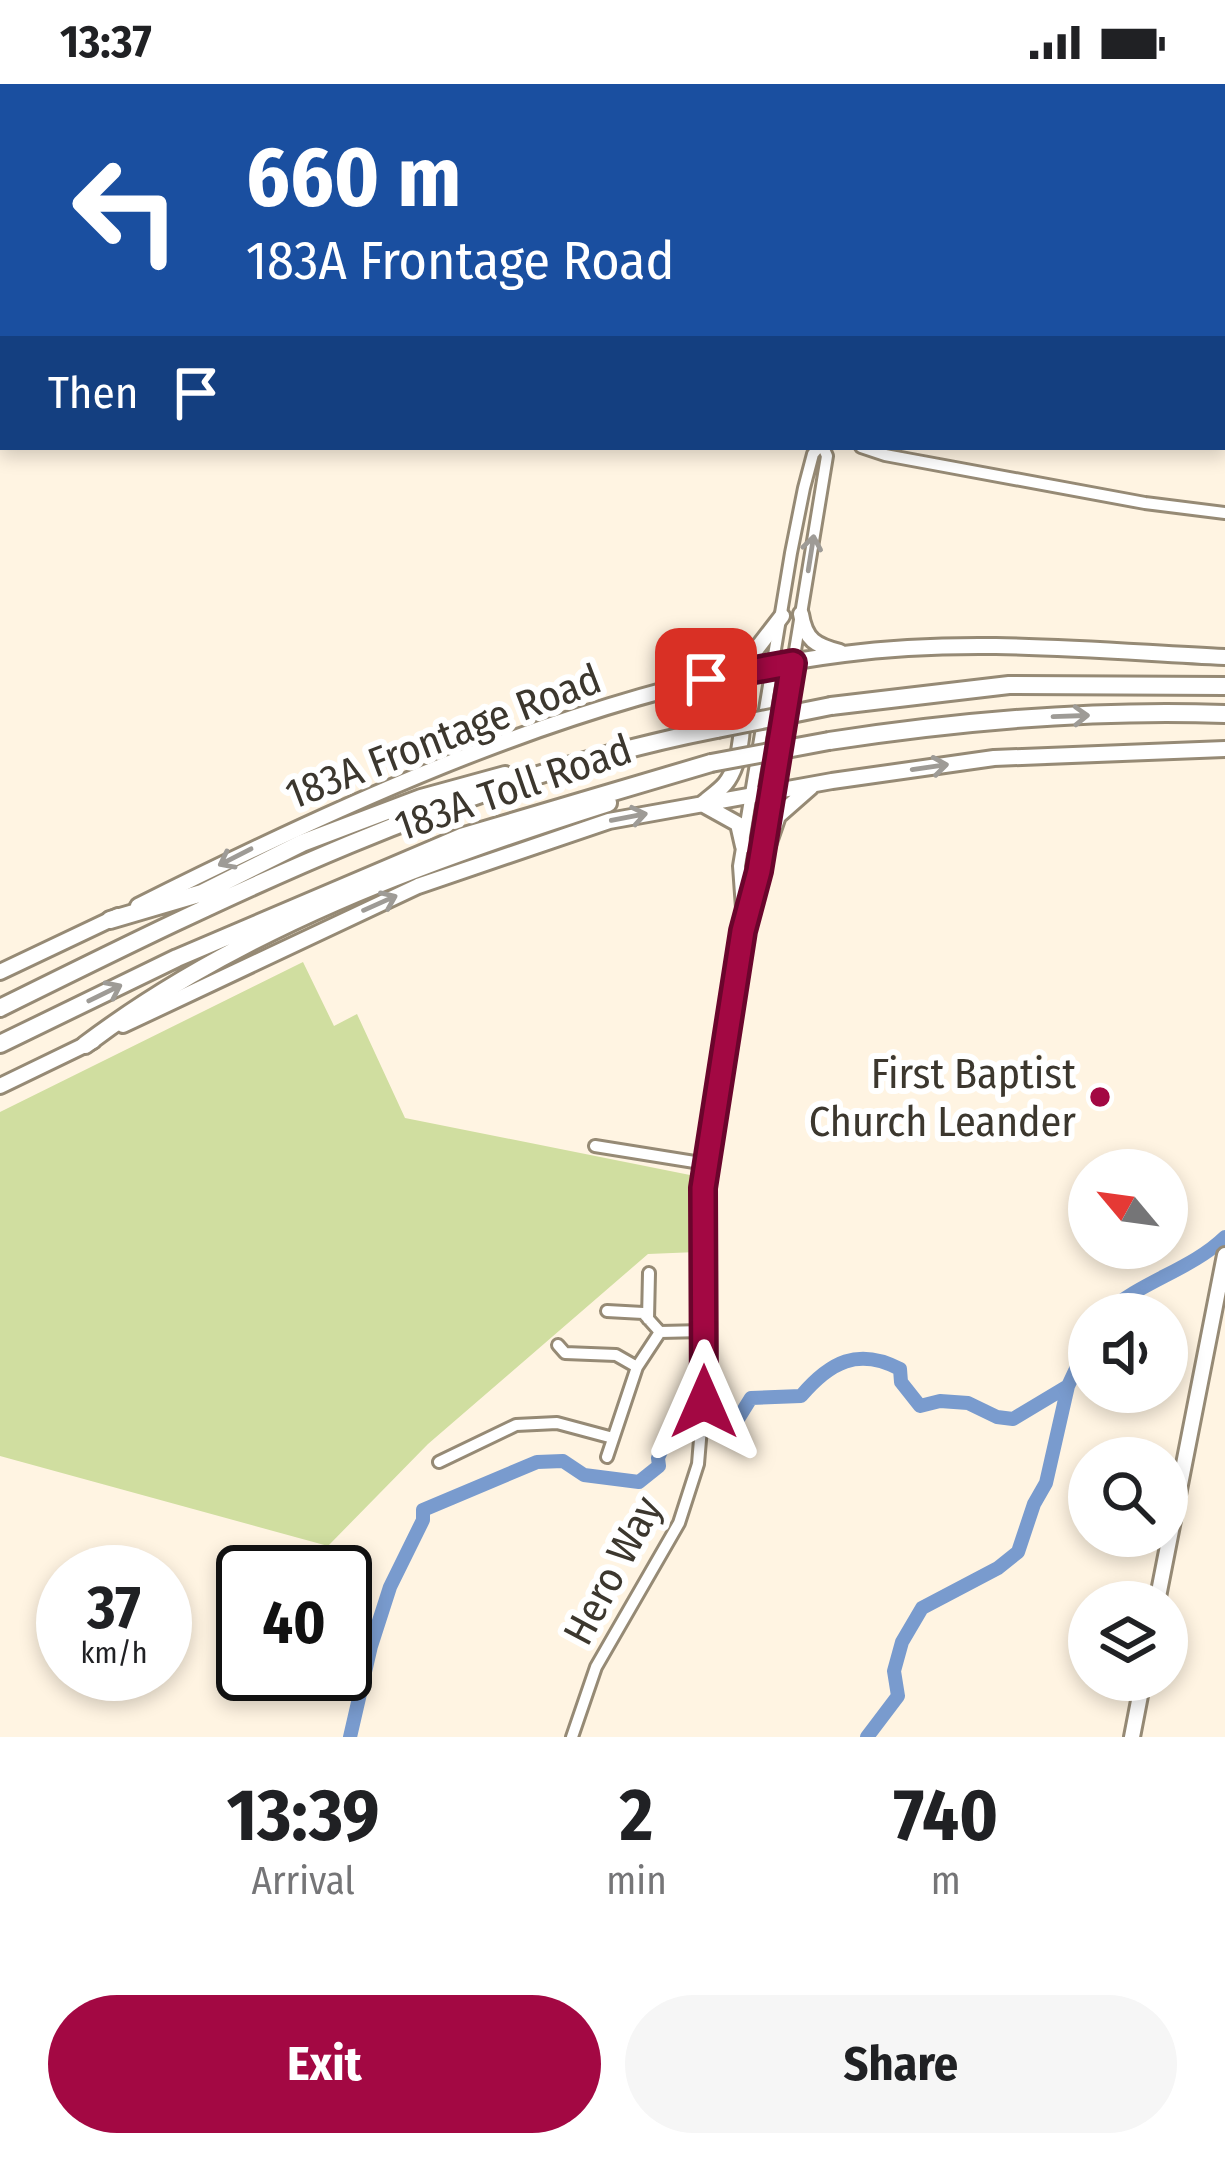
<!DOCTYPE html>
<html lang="en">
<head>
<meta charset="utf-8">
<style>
  :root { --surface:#fff; --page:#f6f6f6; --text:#202124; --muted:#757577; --accent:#a30843 }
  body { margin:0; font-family:"Fira Sans Condensed",sans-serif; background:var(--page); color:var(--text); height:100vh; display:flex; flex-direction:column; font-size:45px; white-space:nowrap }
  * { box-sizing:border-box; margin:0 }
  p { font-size:39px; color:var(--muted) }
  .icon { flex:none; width:66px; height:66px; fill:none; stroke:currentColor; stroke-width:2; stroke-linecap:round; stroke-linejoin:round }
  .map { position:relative; height:1653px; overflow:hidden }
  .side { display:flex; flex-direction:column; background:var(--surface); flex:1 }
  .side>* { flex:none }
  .top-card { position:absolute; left:0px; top:0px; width:1227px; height:366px; box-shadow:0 6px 18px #0003; background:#1a4fa0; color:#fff; overflow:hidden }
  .needle { width:78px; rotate:299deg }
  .tools { position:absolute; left:1068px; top:1065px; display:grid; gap:24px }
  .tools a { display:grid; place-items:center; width:120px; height:120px; border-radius:50%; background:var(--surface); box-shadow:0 6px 18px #0003; font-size:60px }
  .speed { position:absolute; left:36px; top:1461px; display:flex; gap:24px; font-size:60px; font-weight:700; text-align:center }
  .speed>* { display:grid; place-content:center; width:156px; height:156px; border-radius:50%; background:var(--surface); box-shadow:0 6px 18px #0003; line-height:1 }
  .speed small { font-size:30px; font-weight:400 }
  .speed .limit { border:6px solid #111; border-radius:18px; background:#fff; color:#111 }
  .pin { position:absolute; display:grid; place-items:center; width:102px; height:102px; color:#fff; margin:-51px; border-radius:24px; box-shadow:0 6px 18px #0006 }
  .me { position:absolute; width:132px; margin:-66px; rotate:0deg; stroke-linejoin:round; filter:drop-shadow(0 0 9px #0008) }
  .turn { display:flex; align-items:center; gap:42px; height:252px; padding:0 48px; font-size:54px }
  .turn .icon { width:156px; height:156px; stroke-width:2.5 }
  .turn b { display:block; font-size:84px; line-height:102px }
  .then { display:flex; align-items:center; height:114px; padding:0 48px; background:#0003; gap:24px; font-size:45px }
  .eta { display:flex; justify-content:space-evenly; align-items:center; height:204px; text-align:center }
  .eta b { font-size:72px; font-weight:700; line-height:84px }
  .cta { display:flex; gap:24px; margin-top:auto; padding:24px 48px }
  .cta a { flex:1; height:138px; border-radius:72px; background:var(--accent); color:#fff; font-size:48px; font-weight:700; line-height:138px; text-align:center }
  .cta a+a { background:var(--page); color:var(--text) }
  .status { display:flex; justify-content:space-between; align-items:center; height:84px; padding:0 60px; background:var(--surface); direction:ltr }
  .status svg { height:33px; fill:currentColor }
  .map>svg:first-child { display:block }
  .green { fill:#d0dea0 }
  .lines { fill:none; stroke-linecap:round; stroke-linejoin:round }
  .river { stroke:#799bce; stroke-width:14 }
  .minor-casing { stroke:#968a75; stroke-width:16 }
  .major-casing { stroke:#968a75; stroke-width:20 }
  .highway-casing { stroke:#968a75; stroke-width:22 }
  .minor { stroke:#fff; stroke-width:10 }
  .major { stroke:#fff; stroke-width:14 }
  .highway { stroke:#fff; stroke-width:16 }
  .highway-bridge-casing { stroke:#968a75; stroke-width:22; stroke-linecap:butt }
  .highway-bridge { stroke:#fff; stroke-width:16 }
  .oneway { stroke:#9e9b96 }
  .route-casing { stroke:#6a052c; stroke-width:30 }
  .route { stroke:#a30843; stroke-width:21 }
  .poi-dot { fill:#a30843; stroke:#fff; stroke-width:4.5 }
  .labels { text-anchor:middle; stroke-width:12; stroke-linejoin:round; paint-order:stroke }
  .street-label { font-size:42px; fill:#3c372e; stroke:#fff }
  .poi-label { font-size:42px; fill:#3c372e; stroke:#fff; text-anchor:end }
</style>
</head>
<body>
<div class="status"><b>13:37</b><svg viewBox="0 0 49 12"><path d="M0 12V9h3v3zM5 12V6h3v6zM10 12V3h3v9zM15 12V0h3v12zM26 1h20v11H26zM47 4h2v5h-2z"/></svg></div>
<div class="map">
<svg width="1225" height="1653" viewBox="0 0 1225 1653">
  <rect width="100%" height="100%" fill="#fff4e2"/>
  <path class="green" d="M303 878 334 942 357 930 405 1034 690 1091 697 1168 648 1170 428 1360 328 1462 0 1372V1028Z"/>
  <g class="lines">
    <path class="river" d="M1105 1230C1141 1197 1191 1186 1225 1153
      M350 1653 371 1562 390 1503 423 1436V1426L537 1378 563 1377 584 1391 639 1398 659 1382 658 1374 675 1336 707 1330 733 1343 751 1314 801 1312C830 1278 858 1263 900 1285L901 1298 920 1322 940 1317 968 1319 997 1333 1013 1335 1068 1302
      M867 1653 898 1612 894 1587 902 1558 922 1524 998 1484 1018 1468 1034 1420 1046 1399 1068 1302 1089 1257"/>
    <g class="minor-casing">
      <path id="minor" d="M906 3V0
        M861 363 885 371 1145 419 1225 429
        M763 761 827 372 823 363
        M743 838 739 782 791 469 804 404 813 370 819 363
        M595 1062 707 1080
        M607 1227 643 1229 660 1248
        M648 1235 649 1189
        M558 1261 565 1269 616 1271 637 1283
        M607 1373 637 1283 660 1248 704 1247
        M439 1378 516 1341 557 1339 613 1354
        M572 1653 596 1583 679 1439 698 1380 704 1307 703 1104 743 847 760 780"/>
    </g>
    <g class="major-casing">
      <path id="major" d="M801 530C805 556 816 562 840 568
        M738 589 782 532
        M702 720C710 713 719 707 725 700 742 680 749 625 732 605L707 595
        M702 720 738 740 743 762
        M759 787 778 732 811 703
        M138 822C357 712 600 601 844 570 970 553 1099 567 1225 573
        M0 888 118 832
        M123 941 418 802 609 737 832 697 994 674 1225 665
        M0 1002 93 957
        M1157 1518 1225 1171
        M1132 1653 1143 1596"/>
    </g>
    <g class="highway-casing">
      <path id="highway" d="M831 622 1009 601 1225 602
        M829 657C960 637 1093 625 1225 630
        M110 836 202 809 302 759 421 714 505 691
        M0 924C230 810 464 694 717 645
        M0 960 177 874 461 753 711 679
        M85 961C240 844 425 777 608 719"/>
    </g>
    <use href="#minor" class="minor"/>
    <use href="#major" class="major"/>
    <use href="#highway" class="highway"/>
    <g class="highway-bridge-casing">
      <path id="highway-bridge" d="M717 645 831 622
        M711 679 829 657"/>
    </g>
    <use href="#highway-bridge" class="highway-bridge"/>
  </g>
  <defs><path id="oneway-shaft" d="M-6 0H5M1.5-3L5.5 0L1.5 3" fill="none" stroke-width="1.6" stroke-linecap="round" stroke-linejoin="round" transform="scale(3)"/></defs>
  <g class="oneway">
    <use href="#oneway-shaft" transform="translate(811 469) rotate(-81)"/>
    <use href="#oneway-shaft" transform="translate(1071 632) rotate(-2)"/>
    <use href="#oneway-shaft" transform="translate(930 683) rotate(-8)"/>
    <use href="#oneway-shaft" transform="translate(629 733) rotate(-11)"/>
    <use href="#oneway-shaft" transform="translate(235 773) rotate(153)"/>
    <use href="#oneway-shaft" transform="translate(380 819) rotate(-24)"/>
    <use href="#oneway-shaft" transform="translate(105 909) rotate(-26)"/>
  </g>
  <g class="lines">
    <g class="route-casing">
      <path id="route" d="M704 1318 703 1104 743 847 759 787 793 579 706 595"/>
    </g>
    <use href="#route" class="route"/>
  </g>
  <circle class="poi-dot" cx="1100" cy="1013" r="12"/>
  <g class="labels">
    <g class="street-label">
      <text transform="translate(443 652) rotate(-21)" y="15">183A Frontage Road</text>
      <text transform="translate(513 703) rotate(-19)" y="15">183A Toll Road</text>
      <text transform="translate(612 1486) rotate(-62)" y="15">Hero Way</text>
    </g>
    <g class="poi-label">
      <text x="1076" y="1004">First Baptist<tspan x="1076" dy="48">Church Leander</tspan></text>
    </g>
  </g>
</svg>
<div class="tools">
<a><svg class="needle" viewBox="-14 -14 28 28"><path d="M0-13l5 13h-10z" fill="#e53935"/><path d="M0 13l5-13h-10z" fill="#757577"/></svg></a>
<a><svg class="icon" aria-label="sound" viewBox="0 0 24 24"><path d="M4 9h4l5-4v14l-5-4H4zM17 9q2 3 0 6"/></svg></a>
<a><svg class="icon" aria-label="search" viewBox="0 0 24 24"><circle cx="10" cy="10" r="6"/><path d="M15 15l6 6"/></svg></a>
<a><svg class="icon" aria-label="layers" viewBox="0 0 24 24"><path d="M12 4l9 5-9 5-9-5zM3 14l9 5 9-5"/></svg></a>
</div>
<div class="speed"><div>37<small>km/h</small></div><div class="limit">40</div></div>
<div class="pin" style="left:706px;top:595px;background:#d93025"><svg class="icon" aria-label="arrive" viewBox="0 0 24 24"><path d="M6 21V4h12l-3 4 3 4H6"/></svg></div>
<svg class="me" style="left:704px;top:1318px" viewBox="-20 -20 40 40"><path d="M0-17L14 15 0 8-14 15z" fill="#a30843" stroke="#fff" stroke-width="4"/></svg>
<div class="top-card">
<div class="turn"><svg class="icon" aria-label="left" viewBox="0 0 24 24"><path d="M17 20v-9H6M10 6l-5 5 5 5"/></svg><div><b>660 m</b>183A Frontage Road</div></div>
<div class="then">Then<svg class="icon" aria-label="arrive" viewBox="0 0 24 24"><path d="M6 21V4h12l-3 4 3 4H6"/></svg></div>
</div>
</div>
<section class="side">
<div class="eta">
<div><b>13:39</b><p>Arrival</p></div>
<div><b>2</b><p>min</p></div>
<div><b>740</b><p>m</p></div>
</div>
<div class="cta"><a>Exit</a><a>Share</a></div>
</section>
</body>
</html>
